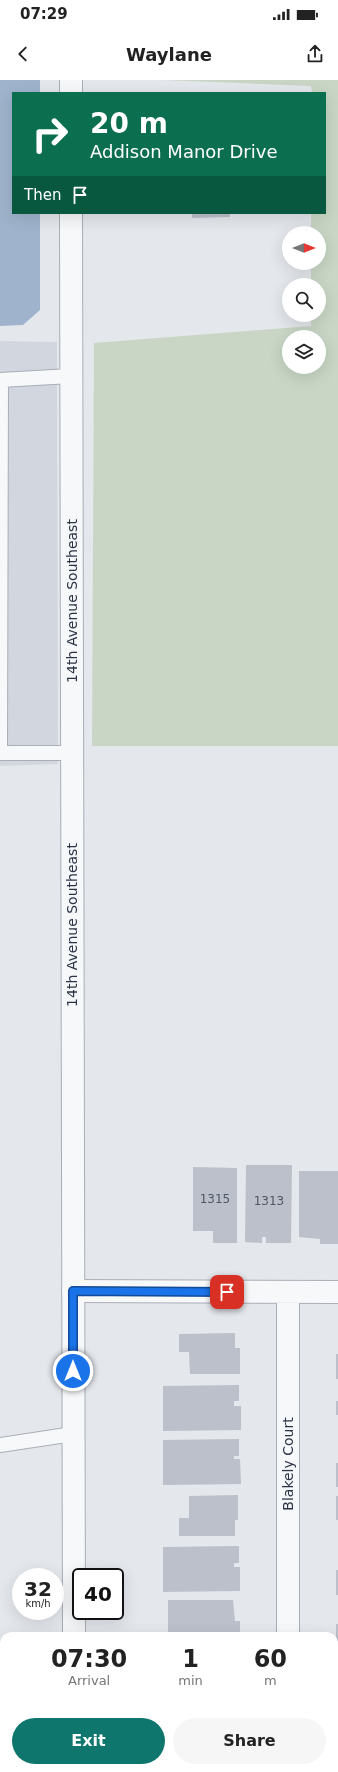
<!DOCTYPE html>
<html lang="en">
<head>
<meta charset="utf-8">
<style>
  :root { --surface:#fff; --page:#f6f6f6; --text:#222; --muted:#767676; --accent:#0f766e }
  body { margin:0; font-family:"DejaVu Sans",sans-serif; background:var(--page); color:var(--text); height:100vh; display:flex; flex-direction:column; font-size:15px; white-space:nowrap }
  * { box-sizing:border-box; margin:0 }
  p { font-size:13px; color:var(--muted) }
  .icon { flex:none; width:22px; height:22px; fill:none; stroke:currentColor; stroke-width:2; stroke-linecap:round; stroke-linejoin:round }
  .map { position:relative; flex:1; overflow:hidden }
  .side { position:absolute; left:0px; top:1552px; width:338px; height:140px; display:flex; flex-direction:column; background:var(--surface); border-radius:12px 12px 0 0; box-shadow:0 4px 16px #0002 }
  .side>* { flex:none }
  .top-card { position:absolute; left:12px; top:12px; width:314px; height:122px; border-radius:0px; box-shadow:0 4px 16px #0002; background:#0b6e4f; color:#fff; overflow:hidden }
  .needle { width:26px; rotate:90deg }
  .tools { position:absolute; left:282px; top:146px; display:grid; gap:8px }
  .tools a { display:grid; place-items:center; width:44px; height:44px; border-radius:50%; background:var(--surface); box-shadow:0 4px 16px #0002; font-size:20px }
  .speed { position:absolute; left:12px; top:1488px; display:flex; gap:8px; font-size:20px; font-weight:700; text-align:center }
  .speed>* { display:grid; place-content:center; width:52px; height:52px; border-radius:50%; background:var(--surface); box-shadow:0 4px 16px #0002; line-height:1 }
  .speed small { font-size:10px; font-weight:400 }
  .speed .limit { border:2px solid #111; border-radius:6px; background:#fff; color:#111 }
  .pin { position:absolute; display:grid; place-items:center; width:34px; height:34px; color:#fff; margin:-17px; border-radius:8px; box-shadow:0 2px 6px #0006 }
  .me { position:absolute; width:44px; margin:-22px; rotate:0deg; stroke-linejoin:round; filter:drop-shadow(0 0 3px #0008) }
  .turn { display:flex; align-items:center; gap:14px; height:84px; padding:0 12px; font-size:18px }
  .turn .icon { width:52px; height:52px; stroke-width:2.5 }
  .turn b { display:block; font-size:28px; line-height:34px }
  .then { display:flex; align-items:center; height:38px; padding:0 12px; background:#0003; gap:8px; font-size:15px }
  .eta { display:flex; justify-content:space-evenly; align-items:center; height:68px; text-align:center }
  .eta b { font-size:24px; font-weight:700; line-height:28px }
  .cta { display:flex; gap:8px; margin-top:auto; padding:8px 12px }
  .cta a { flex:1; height:46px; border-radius:24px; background:var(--accent); color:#fff; font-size:16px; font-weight:700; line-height:46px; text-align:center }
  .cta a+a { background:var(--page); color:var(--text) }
  .status { display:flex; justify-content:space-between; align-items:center; height:28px; padding:0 20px; background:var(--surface); direction:ltr }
  .status svg { height:11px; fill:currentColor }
  header { display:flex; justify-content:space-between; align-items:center; height:52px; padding:0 12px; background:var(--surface); font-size:18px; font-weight:700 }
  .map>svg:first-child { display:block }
  .built { fill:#d2d6de }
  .green { fill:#c9d6c5; fill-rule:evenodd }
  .water { fill:#9fb4cc }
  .building { fill:#bbc0ca }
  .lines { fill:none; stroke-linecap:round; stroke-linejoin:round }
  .service-casing { stroke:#a9aeb7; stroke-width:16 }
  .minor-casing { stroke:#a9aeb7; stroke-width:24 }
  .tertiary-casing { stroke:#a9aeb7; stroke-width:24 }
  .service { stroke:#f7f8fa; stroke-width:14 }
  .minor { stroke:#f7f8fa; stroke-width:22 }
  .tertiary { stroke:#f7f8fa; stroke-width:22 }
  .route-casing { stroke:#114b97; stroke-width:10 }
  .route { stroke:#1a73e8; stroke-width:7 }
  .labels { text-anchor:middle; stroke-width:3; stroke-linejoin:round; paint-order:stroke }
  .number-label { font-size:12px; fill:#4f5766 }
  .street-label { font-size:14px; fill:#2b3445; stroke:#f4f6f9 }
</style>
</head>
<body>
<div class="status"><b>07:29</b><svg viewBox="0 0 49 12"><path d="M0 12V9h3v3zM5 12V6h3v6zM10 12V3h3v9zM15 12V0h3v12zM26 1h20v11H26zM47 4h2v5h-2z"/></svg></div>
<header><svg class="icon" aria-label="back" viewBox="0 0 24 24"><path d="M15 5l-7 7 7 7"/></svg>Waylane<svg class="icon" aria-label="share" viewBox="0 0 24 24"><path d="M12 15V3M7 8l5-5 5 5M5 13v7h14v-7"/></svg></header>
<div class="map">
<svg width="338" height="1692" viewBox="0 0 338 1692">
  <rect width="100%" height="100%" fill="#e4e7ec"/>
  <path class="built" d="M0 261 57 262 58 684 0 686Z"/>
  <path class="green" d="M165 0H338V666H92L94 263 311 246V235H319V205H311V183H319V153H311V133H325V13H312L311 6ZM289 257H319V287H289Z"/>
  <path class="water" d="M0 0H40V13H13V133H40V230L23 245 0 246Z"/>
  <path class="building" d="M192 133H230V137L192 138Z
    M246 1085H292L291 1163H266V1157H262V1163L245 1162Z
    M193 1087 237 1088V1163H213V1151H193Z
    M299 1091H338V1164H320V1159L299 1157Z
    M235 1253V1268H240V1294H190L189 1272H179V1254Z
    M336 1274H338V1299H336Z
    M239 1305V1321H234V1326H241V1350L163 1351V1306Z
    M336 1321H338V1335H336Z
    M239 1359V1376H234V1379H240L241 1404 163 1405V1360Z
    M336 1383H338V1407H336Z
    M238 1415V1440H235V1456H179V1438H189V1416Z
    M336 1416H338V1440H336Z
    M239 1466V1483H234V1487H240V1511L163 1512V1467Z
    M336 1490H338V1515H336Z
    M168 1520H233L235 1541H240V1556H168Z
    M336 1544H338V1569H336Z
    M336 1595H338V1621H336Z
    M336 1632H338V1657H336Z
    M163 1688H240V1692H163Z"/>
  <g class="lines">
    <g class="service-casing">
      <path id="service" d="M0 300 71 296
        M0 673 1 300
        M0 673H72
        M0 1365 73 1354"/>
    </g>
    <g class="minor-casing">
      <path id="minor" d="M73 1211 338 1212
        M288 1556V1212
        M287 1692V1688"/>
    </g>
    <g class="tertiary-casing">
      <path id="tertiary" d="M71 0V13
        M71 133 74 1556
        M74 1688V1692"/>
    </g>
    <use href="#service" class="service"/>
    <use href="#minor" class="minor"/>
    <use href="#tertiary" class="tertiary"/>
  </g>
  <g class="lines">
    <g class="route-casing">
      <path id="route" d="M73 1291V1211L227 1212"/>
    </g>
    <use href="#route" class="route"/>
  </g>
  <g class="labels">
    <g class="number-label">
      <text x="215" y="1123">1315</text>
      <text x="269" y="1125">1313</text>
    </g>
    <g class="street-label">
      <text transform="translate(72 521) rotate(-90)" y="5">14th Avenue Southeast</text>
      <text transform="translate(72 845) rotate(-90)" y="5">14th Avenue Southeast</text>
      <text transform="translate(288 1384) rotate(-90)" y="5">Blakely Court</text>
    </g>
  </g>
</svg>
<div class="tools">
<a><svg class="needle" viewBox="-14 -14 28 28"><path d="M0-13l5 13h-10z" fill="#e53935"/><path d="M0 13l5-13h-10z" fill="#767676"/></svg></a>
<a><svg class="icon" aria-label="search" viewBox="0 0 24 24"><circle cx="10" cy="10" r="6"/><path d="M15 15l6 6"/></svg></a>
<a><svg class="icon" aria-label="layers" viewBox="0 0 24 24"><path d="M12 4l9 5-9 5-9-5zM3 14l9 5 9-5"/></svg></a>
</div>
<div class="speed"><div>32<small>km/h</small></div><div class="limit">40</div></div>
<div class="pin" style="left:227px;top:1212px;background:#d93025"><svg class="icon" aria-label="arrive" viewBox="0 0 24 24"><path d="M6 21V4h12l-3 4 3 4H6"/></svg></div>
<svg class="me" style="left:73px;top:1291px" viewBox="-20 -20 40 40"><circle r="17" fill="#1a73e8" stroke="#fff" stroke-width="3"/><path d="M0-11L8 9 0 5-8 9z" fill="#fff"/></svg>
<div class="top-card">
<div class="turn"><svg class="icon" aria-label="right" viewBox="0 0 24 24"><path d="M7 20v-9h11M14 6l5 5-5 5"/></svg><div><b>20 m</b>Addison Manor Drive</div></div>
<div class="then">Then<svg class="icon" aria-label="arrive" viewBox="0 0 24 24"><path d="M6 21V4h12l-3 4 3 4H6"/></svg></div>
</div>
<section class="side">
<div class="eta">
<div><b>07:30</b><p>Arrival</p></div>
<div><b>1</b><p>min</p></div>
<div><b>60</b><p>m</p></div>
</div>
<div class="cta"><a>Exit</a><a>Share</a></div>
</section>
</div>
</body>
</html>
